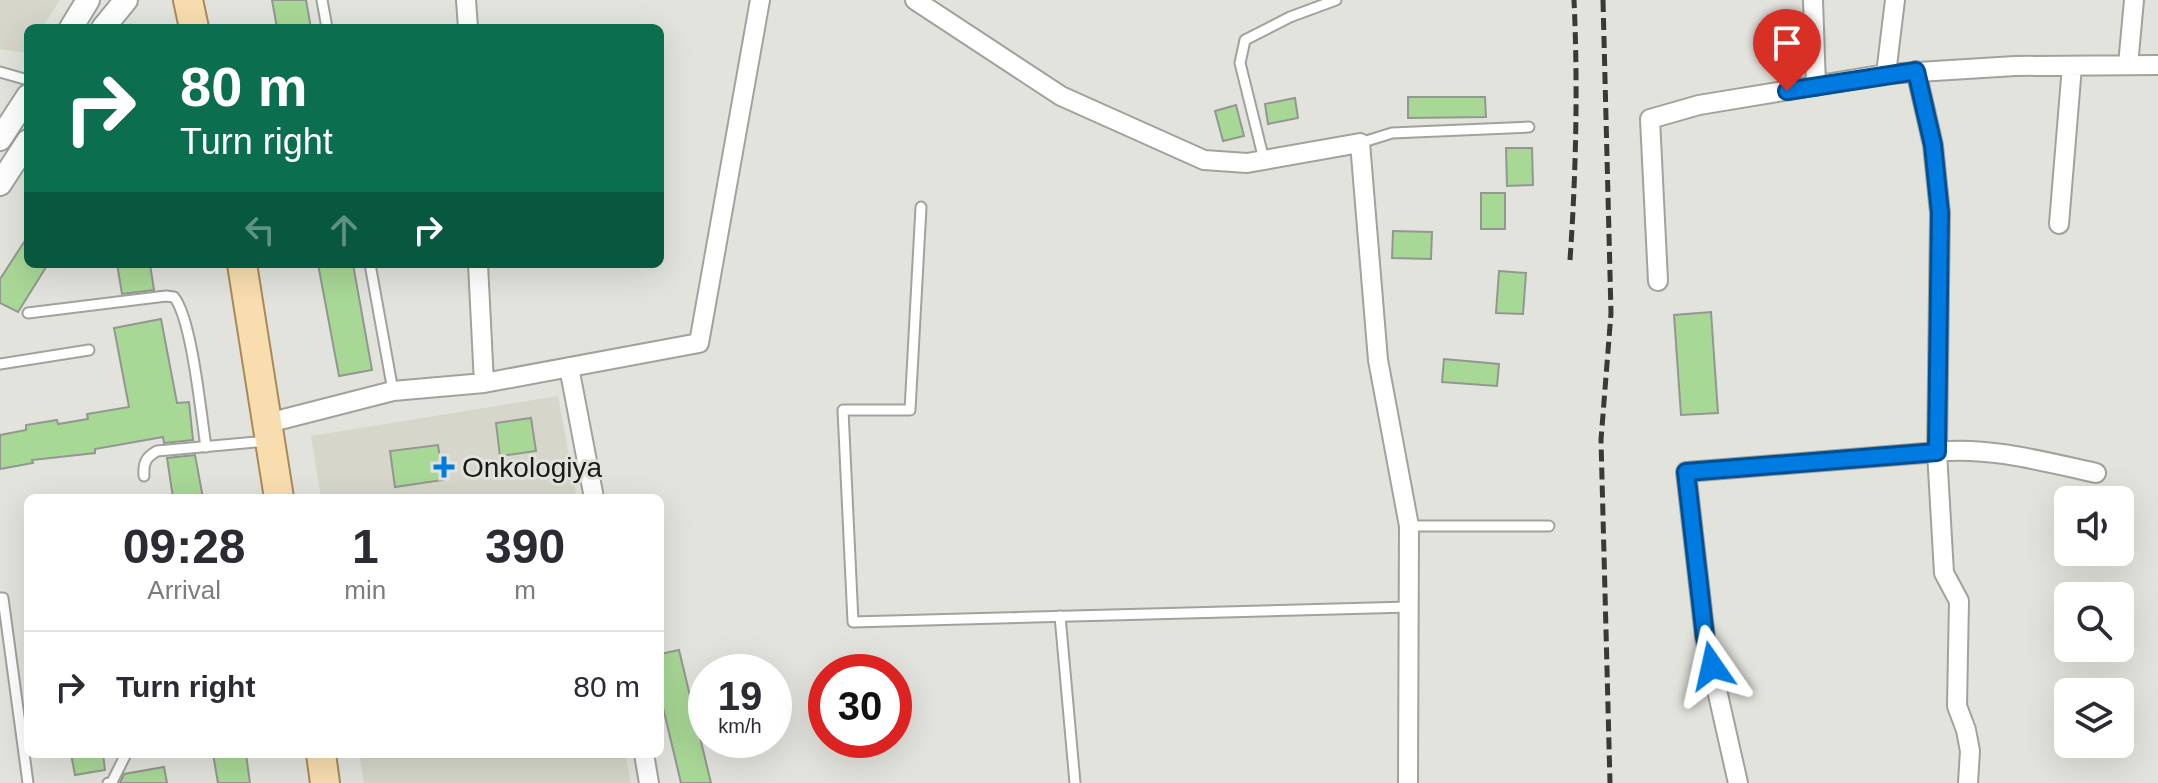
<!DOCTYPE html>
<html lang="en">
<head>
<meta charset="utf-8">
<style>
  :root { --surface:#fff; --page:#f2f2f3; --text:#2b2b33; --muted:#7c7c81; --line:#e1e1e2 }
  body { margin:0; font-family:Arial,sans-serif; background:var(--page); color:var(--text); height:100vh; display:flex; flex-direction:column; font-size:30px; white-space:nowrap }
  * { box-sizing:border-box; margin:0 }
  p { font-size:26px; color:var(--muted) }
  .icon { flex:none; width:44px; height:44px; fill:none; stroke:currentColor; stroke-width:2; stroke-linecap:round; stroke-linejoin:round }
  .map { position:relative; flex:1; overflow:hidden }
  .panel { position:absolute; left:24px; top:494px; width:640px; height:264px; display:flex; flex-direction:column; background:var(--surface); border-radius:12px; box-shadow:0 8px 32px #0002 }
  .panel>* { flex:none }
  .hud { position:absolute; left:24px; top:24px; width:640px; height:244px; border-radius:12px; box-shadow:0 8px 32px #0002; background:#0b6e4f; color:#fff; overflow:hidden }
  .buttons { position:absolute; left:2054px; top:486px; display:grid; gap:16px }
  .buttons a { display:grid; place-items:center; width:80px; height:80px; border-radius:12px; background:var(--surface); box-shadow:0 8px 32px #0002; font-size:40px }
  .speed { position:absolute; left:688px; top:654px; display:flex; gap:16px; font-size:40px; font-weight:700; text-align:center }
  .speed>* { display:grid; place-content:center; width:104px; height:104px; border-radius:50%; background:var(--surface); box-shadow:0 8px 32px #0002; line-height:1 }
  .speed small { font-size:20px; font-weight:400 }
  .speed .limit { border:12px solid #d22; background:#fff; color:#111 }
  .pin { position:absolute; display:grid; place-items:center; width:68px; height:68px; color:#fff; margin:-82px -34px; border-radius:50% 50% 50% 0; rotate:-45deg; box-shadow:0 0 8px #0007 }
  .pin .icon { rotate:45deg }
  .me { position:absolute; width:88px; margin:-44px; rotate:349deg; stroke-linejoin:round; filter:drop-shadow(0 0 6px #0008) }
  .turn { display:flex; align-items:center; gap:28px; height:168px; padding:0 24px; font-size:36px }
  .turn .icon { width:104px; height:104px; stroke-width:2.5 }
  .turn b { display:block; font-size:56px; line-height:68px }
  .lanes { display:flex; align-items:center; height:76px; padding:0 24px; background:#0003; justify-content:center; gap:40px; direction:ltr }
  .lanes .off { opacity:.35 }
  .eta { display:flex; justify-content:space-evenly; align-items:center; height:136px; text-align:center }
  .eta b { font-size:48px; font-weight:700; line-height:56px }
  ul { padding:0; list-style:none }
  li { display:flex; align-items:center; gap:24px; height:112px; padding:0 24px; border-top:2px solid var(--line) }
  li div { flex:1 }
  li b { display:block; font-size:30px }
  li em { font-style:normal }
  .map>svg:first-child { display:block }
  .built { fill:#d6d7ca }
  .building { fill:#a8d896; stroke:#939792; stroke-width:2 }
  .lines { fill:none; stroke-linecap:round; stroke-linejoin:round }
  .service-casing { stroke:#a2a29c; stroke-width:13 }
  .minor-casing { stroke:#a2a29c; stroke-width:22 }
  .tertiary-casing { stroke:#a2a29c; stroke-width:26 }
  .primary-casing { stroke:#a78a58; stroke-width:32 }
  .service { stroke:#fff; stroke-width:9 }
  .minor { stroke:#fff; stroke-width:18 }
  .tertiary { stroke:#fff; stroke-width:22 }
  .primary { stroke:#f8ddaf; stroke-width:28 }
  .rail { stroke:#393936; stroke-width:5; stroke-dasharray:12 6; stroke-linecap:butt }
  .route-casing { stroke:#005093; stroke-width:20 }
  .route { stroke:#007be2; stroke-width:14 }
  .poi-dot { fill:#007be2; stroke:#e3e3dd; stroke-width:3 }
  .labels { text-anchor:middle; stroke-width:6; stroke-linejoin:round; paint-order:stroke }
  .poi-label { font-size:28px; fill:#1a1a18; stroke:#e3e3dd; text-anchor:start }
</style>
</head>
<body>
<div class="map">
<svg width="2158" height="783" viewBox="0 0 2158 783">
  <rect width="100%" height="100%" fill="#e3e3dd"/>
  <path class="built" d="M0 0H60L42 28H28V49L25 53 0 49Z
    M558 396 577 498H321L311 436Z
    M359 754H625L631 783H364Z"/>
  <path class="building" d="M272 0H306L311 28H277Z
    M1408 97H1485L1486 117 1408 118Z
    M1295 98 1298 118 1268 124 1265 104Z
    M1236 105 1244 136 1223 141 1215 111Z
    M1506 148H1532L1533 185 1507 186Z
    M1481 193H1505V229H1481Z
    M1393 231 1432 232 1431 259 1392 258Z
    M28 236V264H48L18 312 0 303V279Z
    M117 264H150L154 290 122 294Z
    M318 264H353L372 370 339 376Z
    M1499 271 1526 273 1523 314 1496 313Z
    M1711 312 1718 413 1681 415 1674 315Z
    M161 319 177 403 189 402 193 440 164 443 163 437 95 449V453L32 460 33 463 0 469V435L26 430V425L57 420 58 424 88 419 87 414 129 407 114 328Z
    M1444 359 1499 364 1497 386 1442 382Z
    M531 418 536 451 500 456 496 423Z
    M438 445 443 480 395 487 390 451Z
    M195 455 203 498H173L167 458Z
    M679 650 711 783H681L660 695V654Z
    M71 754H103L105 770 75 775Z
    M213 754H246L250 783H218Z
    M164 767 167 783H120L124 774Z"/>
  <g class="lines">
    <g class="service-casing">
      <path id="service" d="M322 0 327 28
        M0 72 28 80
        M1360 143 1392 133 1529 127
        M1264 160 1240 63 1245 40 1290 17 1336 0
        M921 207 910 410H843L853 622 1409 607
        M370 264 393 391
        M28 313 166 296 174 297C192 319 201 415 206 447
        M0 364 89 350
        M144 476C143 463 146 457 157 451L267 441
        M1409 526H1549
        M0 598H3L28 783
        M1060 616 1075 783
        M108 783 112 782 126 754"/>
    </g>
    <g class="minor-casing">
      <path id="minor" d="M466 0 468 28
        M915 0 1061 96 1204 160 1247 163 1360 143 1378 360 1409 526 1408 783
        M1813 0 1816 86
        M2128 65 2134 0
        M1886 74 1895 0
        M2059 224 2072 66
        M478 264 484 383
        M1658 281 1650 119 1699 105 1886 74 2015 66 2158 65
        M569 367 594 498
        M268 423 393 391 484 383 699 343 760 0
        M644 754 649 783
        M1738 783 1705 637 1686 472 1937 452 1940 213 1933 145 1916 71
        M1968 783 1970 751 1966 730 1957 706 1959 601 1944 573 1937 452C1987 446 2046 462 2096 473"/>
    </g>
    <g class="tertiary-casing">
      <path id="tertiary" d="M71 28 88 0
        M103 28 126 0
        M0 139 28 96
        M0 184 28 141"/>
    </g>
    <g class="primary-casing">
      <path id="primary" d="M188 0 194 28
        M242 264 279 498
        M321 754 325 783"/>
    </g>
    <use href="#service" class="service"/>
    <use href="#minor" class="minor"/>
    <use href="#tertiary" class="tertiary"/>
    <use href="#primary" class="primary"/>
    <path class="rail" d="M1603 0 1611 313 1601 440 1610 783
      M1570 260C1576 173 1578 87 1574 0"/>
  </g>
  <g class="lines">
    <g class="route-casing">
      <path id="route" d="M1712 666 1705 637 1686 472 1937 452 1940 213 1933 145 1916 71 1787 91"/>
    </g>
    <use href="#route" class="route"/>
  </g>
  <path class="poi-dot" d="M440 455h8v8h8v8h-8v8h-8v-8h-8v-8h8z"/>
  <g class="labels">
    <g class="poi-label">
      <text x="462" y="477">Onkologiya</text>
    </g>
  </g>
</svg>
<div class="buttons">
<a><svg class="icon" aria-label="sound" viewBox="0 0 24 24"><path d="M4 9h4l5-4v14l-5-4H4zM17 9q2 3 0 6"/></svg></a>
<a><svg class="icon" aria-label="search" viewBox="0 0 24 24"><circle cx="10" cy="10" r="6"/><path d="M15 15l6 6"/></svg></a>
<a><svg class="icon" aria-label="layers" viewBox="0 0 24 24"><path d="M12 4l9 5-9 5-9-5zM3 14l9 5 9-5"/></svg></a>
</div>
<div class="speed"><div>19<small>km/h</small></div><div class="limit">30</div></div>
<div class="pin" style="left:1787px;top:91px;background:#d93025"><svg class="icon" aria-label="arrive" viewBox="0 0 24 24"><path d="M6 21V4h12l-3 4 3 4H6"/></svg></div>
<svg class="me" style="left:1712px;top:666px" viewBox="-20 -20 40 40"><path d="M0-17L14 15 0 8-14 15z" fill="#007be2" stroke="#fff" stroke-width="4"/></svg>
<div class="hud">
<div class="turn"><svg class="icon" aria-label="right" viewBox="0 0 24 24"><path d="M7 20v-9h11M14 6l5 5-5 5"/></svg><div><b>80 m</b>Turn right</div></div>
<div class="lanes"><svg class="icon off" aria-label="left" viewBox="0 0 24 24"><path d="M17 20v-9H6M10 6l-5 5 5 5"/></svg><svg class="icon off" aria-label="ahead" viewBox="0 0 24 24"><path d="M12 20V5M6 11l6-6 6 6"/></svg><svg class="icon" aria-label="right" viewBox="0 0 24 24"><path d="M7 20v-9h11M14 6l5 5-5 5"/></svg></div>
</div>
<section class="panel">
<div class="eta">
<div><b>09:28</b><p>Arrival</p></div>
<div><b>1</b><p>min</p></div>
<div><b>390</b><p>m</p></div>
</div>
<ul>
<li><svg class="icon" aria-label="right" viewBox="0 0 24 24"><path d="M7 20v-9h11M14 6l5 5-5 5"/></svg><div><b>Turn right</b></div><em>80 m</em></li>
</ul>
</section>
</div>
</body>
</html>
